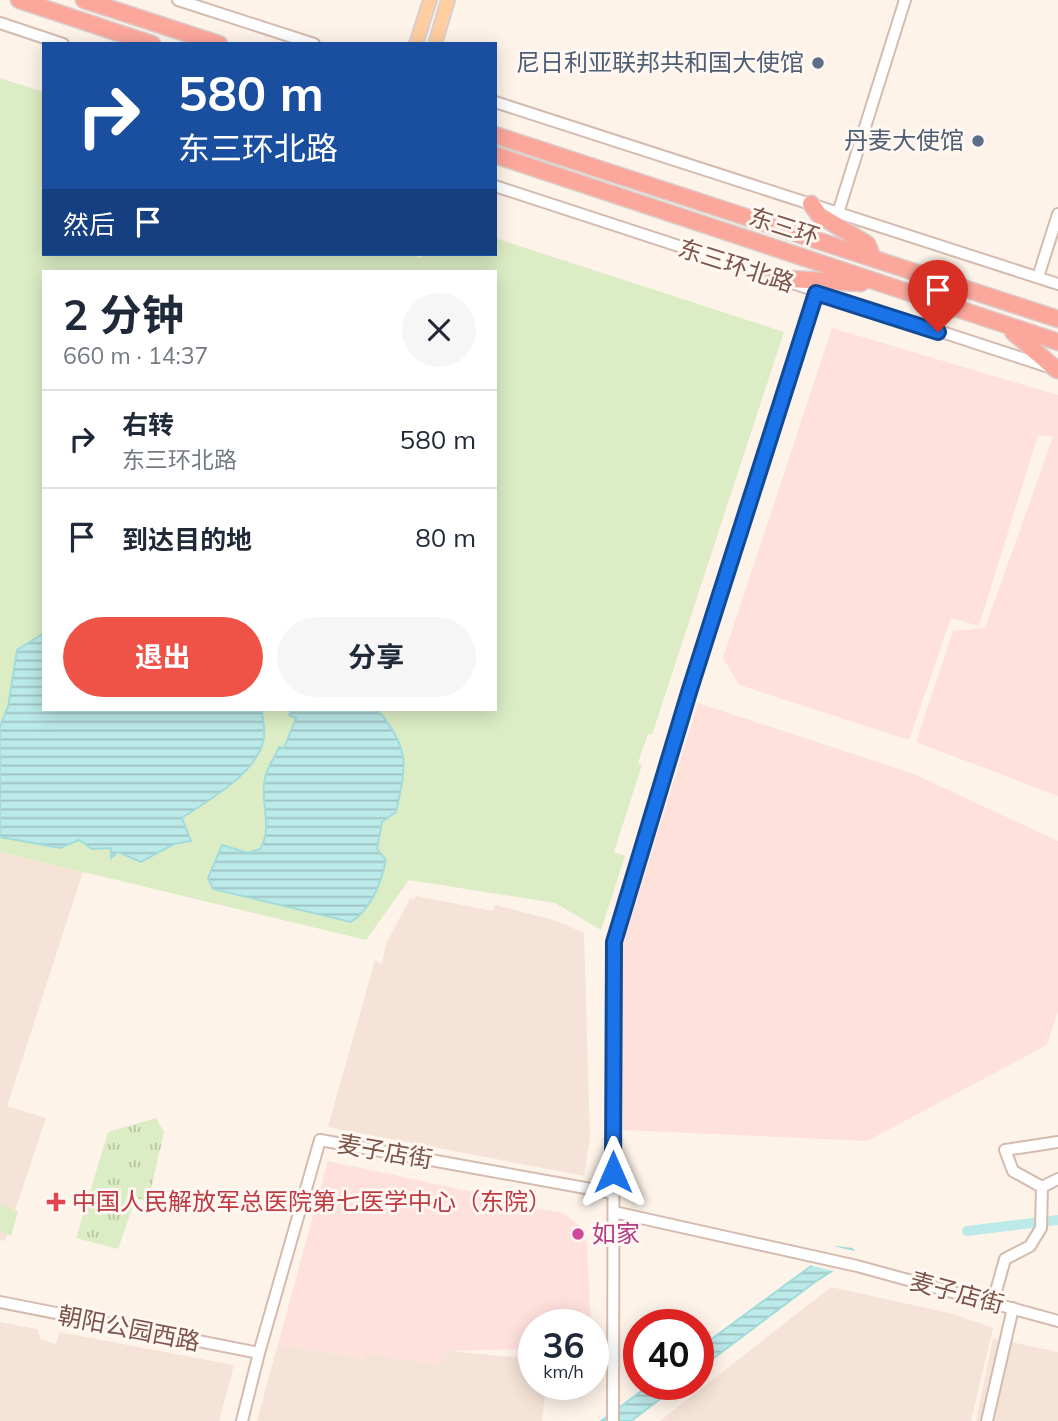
<!DOCTYPE html>
<html lang="zh">
<head>
<meta charset="utf-8">
<style>
  :root { --surface:#fff; --page:#f6f6f7; --text:#1f2937; --muted:#747a83; --line:#e0e1e3; --accent:#ef5347 }
  body { margin:0; font-family:Mulish,"Noto Sans SC",sans-serif; background:var(--page); color:var(--text); height:100vh; display:flex; flex-direction:column; font-size:26px; white-space:nowrap }
  * { box-sizing:border-box; margin:0 }
  p { font-size:23px; color:var(--muted) }
  .icon { flex:none; width:38px; height:38px; fill:none; stroke:currentColor; stroke-width:2; stroke-linecap:round; stroke-linejoin:round }
  .map { position:relative; flex:1; overflow:hidden }
  .details { position:absolute; left:42px; top:270px; width:455px; height:441px; display:flex; flex-direction:column; background:var(--surface); border-radius:0px; box-shadow:0 4px 18px #0003 }
  .details>* { flex:none }
  .banner { position:absolute; left:42px; top:42px; width:455px; height:214px; border-radius:0px; box-shadow:0 4px 18px #0003; background:#1a4fa0; color:#fff; overflow:hidden }
  .speed { position:absolute; left:518px; top:1309px; display:flex; gap:14px; font-size:35px; font-weight:700; text-align:center }
  .speed>* { display:grid; place-content:center; width:91px; height:91px; border-radius:50%; background:var(--surface); box-shadow:0 4px 18px #0003; line-height:1 }
  .speed small { font-size:18px; font-weight:400 }
  .speed .limit { border:10px solid #d22; background:#fff; color:#111 }
  .pin { position:absolute; display:grid; place-items:center; width:60px; height:60px; color:#fff; margin:-72px -30px; border-radius:50% 50% 50% 0; rotate:-45deg; box-shadow:0 0 7px #0007 }
  .pin .icon { rotate:45deg }
  .me { position:absolute; width:77px; margin:-38px; rotate:0deg; stroke-linejoin:round; filter:drop-shadow(0 0 5px #0008) }
  .turn { display:flex; align-items:center; gap:24px; height:147px; padding:0 21px; font-size:32px }
  .turn .icon { width:91px; height:91px; stroke-width:2.5 }
  .turn b { display:block; font-size:49px; line-height:60px }
  .then { display:flex; align-items:center; height:66px; padding:0 21px; background:#0003; gap:14px; font-size:26px }
  .round { display:grid; place-items:center; flex:none; width:74px; height:74px; border-radius:37px; background:var(--page) }
  .overview { display:flex; align-items:center; justify-content:space-between; height:119px; padding:0 21px }
  h1 { font-size:42px; font-weight:700; line-height:52px }
  .primary-button { display:flex; gap:14px; margin-top:auto; padding:14px 21px }
  .primary-button a { flex:1; height:80px; border-radius:42px; background:var(--accent); color:#fff; font-size:28px; font-weight:700; line-height:80px; text-align:center }
  .primary-button a+a { background:var(--page); color:var(--text) }
  ul { padding:0; list-style:none }
  li { display:flex; align-items:center; gap:21px; height:98px; padding:0 21px; border-top:2px solid var(--line) }
  li div { flex:1 }
  li b { display:block; font-size:26px }
  li em { font-style:normal }
  .map>svg:first-child { display:block }
  .residential { fill:#f6e3d7 }
  .commercial { fill:#ffe1dc }
  .grass { fill:url(#grass-tufts) }
  .park { fill:#dcedc5; fill-rule:evenodd }
  .water { fill:url(#water-rules); stroke:#a1dcdc; stroke-width:2 }
  .pier { fill:#fef3e9 }
  .lines { fill:none; stroke-linecap:round; stroke-linejoin:round }
  .canal { stroke:#bbeae9; stroke-width:10 }
  .minor-casing { stroke:#d4bbb0; stroke-width:14 }
  .major-casing { stroke:#dacfcc; stroke-width:16 }
  .highway-casing { stroke:#dacfcc; stroke-width:19 }
  .minor { stroke:#fff; stroke-width:10 }
  .major { stroke:#ffcd9f; stroke-width:12 }
  .highway { stroke:#fca79c; stroke-width:16 }
  .route-casing { stroke:#114b97; stroke-width:18 }
  .route { stroke:#1a73e8; stroke-width:12 }
  .service-dot { fill:#5c6f8a; stroke:#fff7f1; stroke-width:2.5 }
  .health-dot { fill:#e0444e; stroke:#fff7f1; stroke-width:2.5 }
  .hotel-dot { fill:#d1479c; stroke:#fff7f1; stroke-width:2.5 }
  .labels { text-anchor:middle; stroke-width:6; stroke-linejoin:round; paint-order:stroke }
  .service-label { font-size:24px; fill:#4e5e75; stroke:#fff7f1; text-anchor:end }
  .street-label { font-size:24px; fill:#7b544a; stroke:#fff7f1 }
  .health-label { font-size:24px; fill:#be3a42; stroke:#fff7f1; text-anchor:start }
  .hotel-label { font-size:24px; fill:#b23c85; stroke:#fff7f1; text-anchor:start }
</style>
</head>
<body>
<div class="map">
<svg width="1058" height="1421" viewBox="0 0 1058 1421">
  <defs>
    <pattern id="grass-tufts" width="24" height="20" patternUnits="userSpaceOnUse" patternTransform="scale(1.75)"><rect width="24" height="20" fill="#dcedc5"/><path d="M3 7l-1-3M5 7V3M7 7l1-3M15 17l-1-3M17 17v-4M19 17l1-3" fill="none" stroke="#b7c3a2"/></pattern>
    <pattern id="water-rules" width="6" height="5" patternUnits="userSpaceOnUse" patternTransform="scale(1.75)"><rect width="6" height="5" fill="#bbeae9"/><path d="M0 2.5h6" fill="none" stroke="#9dc0bf"/></pattern>
  </defs>
  <rect width="100%" height="100%" fill="#fef3e9"/>
  <path class="residential" d="M0 852 83 872 7 1106 46 1118 5 1241 0 1240Z
    M416 896 493 911 495 905 554 920 584 933 590 1138 584 1176 328 1127 375 960 382 964 386 944 410 898 414 900Z
    M831 1287 954 1314 993 1328 971 1421H660Z
    M0 1322 37 1329 41 1339 56 1344 59 1332 234 1365 219 1421H0Z
    M993 1338 1058 1352V1421H976Z
    M278 1344 364 1358V1353L449 1351 534 1359V1384H546L542 1421H257Z"/>
  <path class="commercial" d="M832 328 1058 395V796L916 742 953 631 985 628 1053 437 1038 435 979 626 951 618 909 740 739 685 723 658Z
    M698 703 914 774 1058 841V1011L1047 1045 867 1141 623 1130V944Z
    M328 1161 492 1196V1203L560 1212 571 1219 581 1227 587 1245 591 1325H534V1349L449 1351 437 1365 365 1353 364 1358 278 1344Z"/>
  <path class="grass" d="M156 1118 164 1132 148 1202 136 1198 118 1249 76 1238 108 1132Z"/>
  <path class="park" d="M0 78 44 92V254H407L421 258 423 254H495V238L784 332 652 735 648 734 638 763 642 765 614 852 625 856 601 930 555 903 409 880 366 940 0 852ZM44 271H495V709H44Z
    M0 1205 18 1211 11 1236 0 1232Z"/>
  <path class="water" d="M44 633V709H262C262 717 265 728 264 737 259 773 209 799 182 818L191 841 174 844 141 862 118 852 111 858V848L92 849 79 840 60 848 0 837V726L8 707 17 650Z
    M291 709H377C410 750 407 762 396 812L382 822 377 849 386 860C381 884 372 908 351 922L213 889 208 878 222 845 248 853 260 849C274 827 259 801 265 778 267 767 275 758 279 747L284 748 296 718 289 715Z
    M837 1247 852 1249 856 1256 815 1282 698 1370V1349Z
    M651 1384H680L631 1421H601Z"/>
  <path class="pier" d="M833 1246 858 1252V1259L837 1272 809 1265Z"/>
  <g class="lines">
    <path class="canal" d="M967 1231 1058 1220"/>
    <g class="minor-casing">
      <path id="minor" d="M178 0 314 44
        M0 23 63 44
        M495 102 1058 284
        M495 186 1049 367
        M838 213 905 0
        M1038 277 1058 214
        M1042 1187 1013 1171 1005 1150 1058 1142
        M1042 1187 1058 1179
        M614 1212 857 1266 1058 1321
        M0 1302 259 1353
        M993 1302 1005 1259 1030 1246 1041 1228 1042 1187
        M242 1421 259 1353 320 1140 613 1193
        M613 1421 614 941 690 689 816 293
        M987 1421 1013 1308"/>
    </g>
    <g class="major-casing">
      <path id="major" d="M416 44 430 0
        M435 44 448 0"/>
    </g>
    <g class="highway-casing">
      <path id="highway" d="M19 0 152 44
        M84 0 219 44
        M495 135 1058 319
        M495 155 1058 342
        M811 204 819 215 867 244 873 258
        M772 278 861 283
        M1013 332 1057 370"/>
    </g>
    <use href="#minor" class="minor"/>
    <use href="#major" class="major"/>
    <use href="#highway" class="highway"/>
  </g>
  <g class="lines">
    <g class="route-casing">
      <path id="route" d="M613 1172 614 942 690 689 816 293 938 332"/>
    </g>
    <use href="#route" class="route"/>
  </g>
  <g class="service-dot">
    <circle cx="818" cy="63" r="7"/>
    <circle cx="978" cy="141" r="7"/>
  </g>
  <path class="health-dot" d="M52.5 1191.5h7v7h7v7h-7v7h-7v-7h-7v-7h7z"/>
  <circle class="hotel-dot" cx="578" cy="1234" r="7"/>
  <g class="labels">
    <g class="service-label">
      <text x="804" y="71">尼日利亚联邦共和国大使馆</text>
      <text x="964" y="149">丹麦大使馆</text>
    </g>
    <g class="street-label">
      <text transform="translate(784 227) rotate(18)" y="8">东三环</text>
      <text transform="translate(736 266) rotate(18)" y="8">东三环北路</text>
      <text transform="translate(385 1152) rotate(10)" y="8">麦子店街</text>
      <text transform="translate(957 1293) rotate(15)" y="8">麦子店街</text>
      <text transform="translate(129 1329) rotate(11)" y="8">朝阳公园西路</text>
    </g>
    <g class="health-label">
      <text x="72" y="1210">中国人民解放军总医院第七医学中心（东院）</text>
    </g>
    <g class="hotel-label">
      <text x="592" y="1242">如家</text>
    </g>
  </g>
</svg>
<div class="speed"><div>36<small>km/h</small></div><div class="limit">40</div></div>
<div class="pin" style="left:938px;top:332px;background:#d93025"><svg class="icon" aria-label="arrive" viewBox="0 0 24 24"><path d="M6 21V4h12l-3 4 3 4H6"/></svg></div>
<svg class="me" style="left:613px;top:1172px" viewBox="-20 -20 40 40"><path d="M0-17L14 15 0 8-14 15z" fill="#1a73e8" stroke="#fff" stroke-width="4"/></svg>
<div class="banner">
<div class="turn"><svg class="icon" aria-label="right" viewBox="0 0 24 24"><path d="M7 20v-9h11M14 6l5 5-5 5"/></svg><div><b>580 m</b>东三环北路</div></div>
<div class="then">然后<svg class="icon" aria-label="arrive" viewBox="0 0 24 24"><path d="M6 21V4h12l-3 4 3 4H6"/></svg></div>
</div>
<section class="details">
<div class="overview"><div><h1>2 分钟</h1><p>660 m · 14:37</p></div><a class="round"><svg class="icon" aria-label="close" viewBox="0 0 24 24"><path d="M6 6l12 12M18 6L6 18"/></svg></a></div>
<ul>
<li><svg class="icon" aria-label="right" viewBox="0 0 24 24"><path d="M7 20v-9h11M14 6l5 5-5 5"/></svg><div><b>右转</b><p>东三环北路</p></div><em>580 m</em></li>
<li><svg class="icon" aria-label="arrive" viewBox="0 0 24 24"><path d="M6 21V4h12l-3 4 3 4H6"/></svg><div><b>到达目的地</b></div><em>80 m</em></li>
</ul>
<div class="primary-button"><a>退出</a><a>分享</a></div>
</section>
</div>
</body>
</html>
